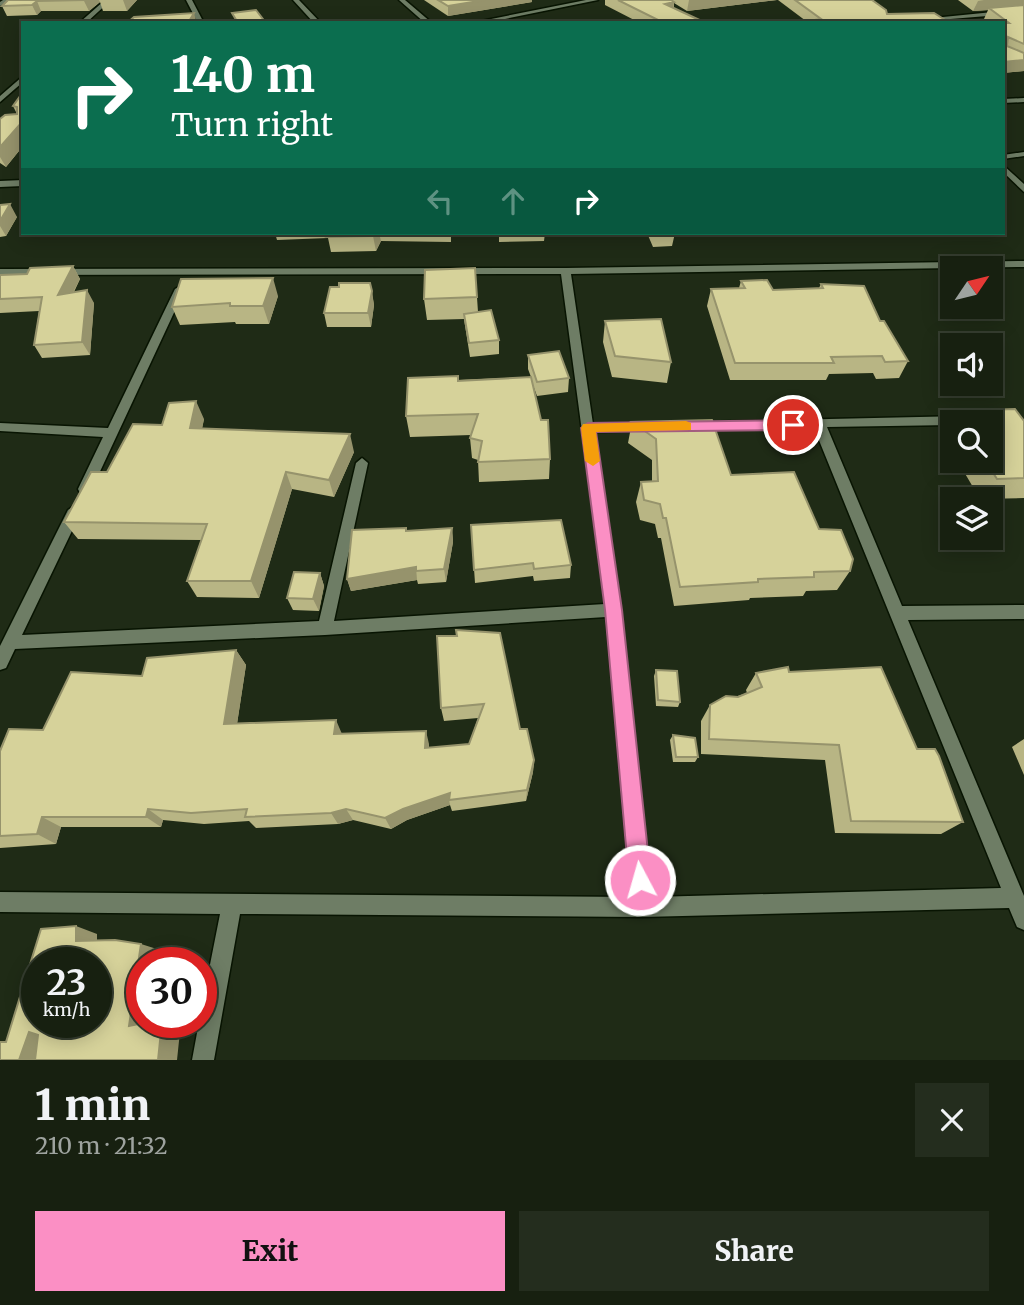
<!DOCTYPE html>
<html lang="en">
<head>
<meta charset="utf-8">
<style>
  :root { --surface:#172010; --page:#242d1e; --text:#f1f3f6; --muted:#9ea39f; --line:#363e30; --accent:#fb8fc4 }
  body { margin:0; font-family:Merriweather,serif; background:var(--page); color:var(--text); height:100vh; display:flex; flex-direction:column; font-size:26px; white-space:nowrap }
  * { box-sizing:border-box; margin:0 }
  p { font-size:23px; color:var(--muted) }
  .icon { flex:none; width:38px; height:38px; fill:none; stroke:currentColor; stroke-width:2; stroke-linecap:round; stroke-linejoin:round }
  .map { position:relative; height:1060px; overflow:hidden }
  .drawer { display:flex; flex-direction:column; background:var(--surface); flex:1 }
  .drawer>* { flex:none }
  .top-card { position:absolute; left:21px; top:21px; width:984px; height:214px; border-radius:0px; box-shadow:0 4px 18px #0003,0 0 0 2px var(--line); background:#0b6e4f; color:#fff; overflow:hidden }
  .needle { width:46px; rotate:55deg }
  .buttons { position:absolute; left:940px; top:256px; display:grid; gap:14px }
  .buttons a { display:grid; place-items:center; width:63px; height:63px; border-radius:0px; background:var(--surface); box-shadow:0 4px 18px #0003,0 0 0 2px var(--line); font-size:35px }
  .speed { position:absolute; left:21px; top:947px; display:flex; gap:14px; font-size:35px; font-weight:700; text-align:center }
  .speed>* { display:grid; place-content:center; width:91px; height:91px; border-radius:50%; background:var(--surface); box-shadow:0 4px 18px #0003,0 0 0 2px var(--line); line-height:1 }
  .speed small { font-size:18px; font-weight:400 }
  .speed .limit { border:10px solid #d22; background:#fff; color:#111 }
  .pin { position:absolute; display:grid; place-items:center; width:60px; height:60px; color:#fff; margin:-30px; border:4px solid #fff; border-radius:50%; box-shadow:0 2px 7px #0007 }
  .me { position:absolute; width:77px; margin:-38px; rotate:354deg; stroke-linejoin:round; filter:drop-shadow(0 0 5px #0008) }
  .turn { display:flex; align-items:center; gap:24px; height:147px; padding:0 35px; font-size:32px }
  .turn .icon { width:91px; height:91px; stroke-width:2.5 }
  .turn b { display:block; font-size:49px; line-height:60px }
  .lanes { display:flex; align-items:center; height:66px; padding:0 35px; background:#0003; justify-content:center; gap:35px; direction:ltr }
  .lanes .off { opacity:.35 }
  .round { display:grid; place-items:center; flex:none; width:74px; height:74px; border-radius:0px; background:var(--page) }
  .summary { display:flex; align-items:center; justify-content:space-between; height:119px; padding:0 35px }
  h1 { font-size:42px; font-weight:800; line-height:52px }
  .cta { display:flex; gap:14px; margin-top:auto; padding:14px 35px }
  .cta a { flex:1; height:80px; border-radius:0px; background:var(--accent); color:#111; font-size:28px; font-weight:800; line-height:80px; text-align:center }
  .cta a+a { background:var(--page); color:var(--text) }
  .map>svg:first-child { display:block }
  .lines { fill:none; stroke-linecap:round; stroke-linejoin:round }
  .street-casing { stroke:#081402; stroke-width:3 }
  .street { fill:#6e7d65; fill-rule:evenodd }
  .wall { fill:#b8b584 }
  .shaded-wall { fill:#96936c }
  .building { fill:#d6d29a; stroke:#96936c; stroke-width:2; fill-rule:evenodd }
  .route { fill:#fb8fc4; stroke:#a35d7f; stroke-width:2 }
  .slow { fill:#f59e0b }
</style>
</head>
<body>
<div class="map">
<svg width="1024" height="1060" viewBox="0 0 1024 1060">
  <rect width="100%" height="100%" fill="#1f2b16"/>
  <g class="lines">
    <g class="street-casing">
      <path id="street" d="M3 0H10L0 6V2Z
        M105 0H111L86 23H79Z
        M186 0H192L204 23H198Z
        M293 0H299L321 23H314Z
        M399 0H405L432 23H425Z
        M586 0H598L485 23H471Z
        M1024 9V13L926 21 923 19Z
        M23 76V82L0 102V96Z
        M1024 98V102L1003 103V99Z
        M1024 152V156L1003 159V155Z
        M1003 165 1024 184V192L1003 172Z
        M23 180V186L0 187V181Z
        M1024 261V267L571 274 593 424 649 423 655 427 649 431 595 432 621 610 651 897 1001 888 814 428 698 430 692 426 698 422 964 416 968 417 969 422H952V425L827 427 902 606 1024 605V619L908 620 1024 896V930L1017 927 1009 908 642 917 240 914 214 1060H192L199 1022H201V1010L220 914 0 912V892L631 897 606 617 325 635 15 649 6 668 0 670V646L68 510 75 505 82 510 22 635 319 621 356 463 362 458 368 463 334 621 605 604 561 274 0 275V269L566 268Z
        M180 286 185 289 90 493H80L78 489 103 437 0 431V423L108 428 175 289Z"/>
    </g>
    <use href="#street" class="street"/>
  </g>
  <path class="wall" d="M8 0H137L127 11H103L100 2 89 11H41L37 15 7 16 2 6Z
    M424 0H532V2L448 16Z
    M605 0H777L687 11 674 3V8L706 23H640L605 5Z
    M778 0H872L887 14 806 21Z
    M958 0H1024V71L1003 73V23H989L984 19 988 10 973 11Z
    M23 92V146L6 167 0 163V119L17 114 13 106Z
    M0 205 17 217 6 236 0 237Z
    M39 233H83L41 236Z
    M275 233H451V242L381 241 376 251 331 252 328 238 277 240Z
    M499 233H545L544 241 499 242Z
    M647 233H675L672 246 653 247Z
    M713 233H793L791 236 751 237 749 234H713Z
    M73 266 80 279 74 292 94 303 90 355 42 358 34 345 39 311 0 313V275L27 274Z
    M475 268 478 312 499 340V354L470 357 464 319 427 320 424 299Z
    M741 281 773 290 819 288 821 284 880 321 908 361 899 378 876 379 873 373 829 374 826 380H730L707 306 711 289 739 288Z
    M370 283 374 305 371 327H327L324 313 339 287Z
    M278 296 269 324H236L235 322 180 325 172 307Z
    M605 321 671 362 667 383 612 377 603 342Z
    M528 355 569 378 568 392 537 396 533 385 550 459 549 479 479 482 478 460 472 458 470 438 471 435 410 437 406 416 458 380 531 377 528 369Z
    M954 411 1024 421V498L980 499 957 460H990V422H952V452L940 431Z
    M204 419 202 428 354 452 334 497 292 489 259 598 197 597 187 581 201 540 78 539 64 522 107 472 162 425Z
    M632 422 731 475 819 529 850 571 837 590 806 591 803 596 750 598 749 600 674 606 661 538H658L655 524 640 520 636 502 641 482H652V460L628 443Z
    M471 525 571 565 570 578 534 581 533 576 475 583Z
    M452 528 453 542 446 582 418 584 417 580 351 591 347 579 406 531Z
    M320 573 324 586 319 611 293 610 287 598Z
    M437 636 520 729 534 760 533 772 526 801 452 811 450 805 407 820 391 829 353 820 338 824 256 828 249 821 204 824 163 820 161 827H61L56 844 0 848V751L43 730 142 676 236 650 246 665 237 724 342 734 429 744V748L469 744 478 718 444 721 441 708Z
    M656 670 680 702 678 707 656 706 654 676Z
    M789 672 917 749 963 822 941 834 835 833 825 760 701 754V721L710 705 747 693 746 690 756 673Z
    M673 735 698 757 695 762H673L670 740Z
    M1024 739V775L1012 747Z"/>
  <path class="shaded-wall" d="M85 0H102H99L100 2 89 11 84 1Z
    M123 0H137L127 11Z
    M485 0H532V2L448 16V6Z
    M689 0H777L687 11Z
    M984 0H1024V7L989 8 988 10 973 11 978 1Z
    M37 1 41 11 37 15 32 5Z
    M674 2 673 13 665 4Z
    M194 13 197 23H188Z
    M1024 60V71L1003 73V62Z
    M23 121V146L6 167 0 157V147Z
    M10 204 17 217 6 236 0 226V221Z
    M375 233H379L381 241 376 251 373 236Z
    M73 266 80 279 65 308 58 295Z
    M273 278 278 296 269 324 263 306Z
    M87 290 94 303 90 355 82 342Z
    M372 291 374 305 371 327 368 313Z
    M196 401 204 419 199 445 190 428Z
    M350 434 354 452 334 497 329 480Z
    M286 472 292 489 259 598 251 581Z
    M452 528 453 542 446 582 444 569Z
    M416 567 417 580 351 591 347 579Z
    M320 573 324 586 319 611 313 599Z
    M236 650 246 665 235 737 224 724Z
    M336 720 342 734H334Z
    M426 731 429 744 428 761 425 748Z
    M534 760 533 772 526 801 527 790Z
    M450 793 449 800 450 805 407 820 391 829 385 818 403 809Z
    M148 809 163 820 161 827 146 817Z
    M346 809 353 820 338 824 331 813Z
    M42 817 61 827 56 844 37 834Z
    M76 926 97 934V948L76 941Z
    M141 944 160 950 158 962H142V1022H150L129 1026Z
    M162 1022H181L177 1060H158Z
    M29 1032 54 1035 45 1060H19Z"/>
  <path class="building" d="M8 0H85L37 1 32 5 2 6Z
    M438 0H485L448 6Z
    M618 0H671L674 2 665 4 706 23H664Z
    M795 0H872L886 10 887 14 934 13 950 23H795L821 19Z
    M1024 5V44L1008 37 1007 46 1024 53V60L1003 62V23H1009L989 8Z
    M256 10 266 23H238L232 13Z
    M194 13 188 23H127L134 17Z
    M23 92V121L0 147V119L5 115 17 114V107L13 106Z
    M10 204 0 221V205Z
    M332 233H375L373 236 327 237Z
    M655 233H675L656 234Z
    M73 266 58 295 87 290 82 342 34 345 42 297 0 299V275L27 274 30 268Z
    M475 268 477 297 424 299 425 270Z
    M273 278 263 306H230V303L172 307 181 279Z
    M767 280 773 290 823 288 821 284 864 286 880 321H884L908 361 885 362 882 356 831 357 834 363H735L711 289 745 288 741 281Z
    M339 283H370L372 291 368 313H324L330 287H339Z
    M491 310 499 340 469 343 464 314Z
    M661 319 671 362 615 356 605 321Z
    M559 351 569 378 537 382 528 355Z
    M458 376V381L531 377 541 420H548L550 459 478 462 482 441 470 438 478 414 406 416 408 378Z
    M196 401 190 428 350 434 329 480 286 472 251 581H187L207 524 64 522 91 472H107L133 424 162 425 169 403Z
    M1015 409 1024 421V478L997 479 985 460H990V422H961L954 411Z
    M712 420 731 475 794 472 819 529 841 530 853 559 850 571 814 572V577L758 579V582L680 587 666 518H663L660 504 644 500 641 482 658 481 656 439 632 422Z
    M561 520 571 565 534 569 533 563 474 570 471 525Z
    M406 528V531L452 528 444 569 416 571V567L347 579 352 530Z
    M294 572 320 573 313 599 287 598Z
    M456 630 500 633 520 729H527L534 760 527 790 449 800 450 793 403 809 385 818 346 809 331 813 245 817 247 809 191 813 148 809 146 817H42L37 834 0 836V751L9 729 43 730 71 672 142 676 147 658 236 650 224 724 336 720 334 734 426 731 425 748 469 744 484 704 441 708 437 636H457Z
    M788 667 789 672 881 667 917 749H935L939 756 963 822 851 821 839 745 709 739 710 705 726 696 738 697 762 687 756 673Z
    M656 670 677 671 680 702 658 700Z
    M673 735 695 738 698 757H676Z
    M76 926V941L115 940 141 944 129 1026 148 1022H162L158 1060H35L38 1035 29 1032 19 1060H0V1042H6L41 929ZM37 962H96V1022H37Z"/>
  <path class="route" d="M793 420 800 425 793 430 596 432 622 610 651 880 648 888 640 892 632 888 629 880 605 610 581 428 588 423Z"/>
  <path class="slow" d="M686 421 691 423V430L596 432 600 461 593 466 585 461 581 428 583 424Z"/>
</svg>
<div class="buttons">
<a><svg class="needle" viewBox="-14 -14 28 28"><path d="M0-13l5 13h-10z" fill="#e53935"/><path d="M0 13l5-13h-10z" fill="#9ea39f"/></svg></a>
<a><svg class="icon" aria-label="sound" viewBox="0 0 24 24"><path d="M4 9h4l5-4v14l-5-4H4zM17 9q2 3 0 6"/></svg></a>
<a><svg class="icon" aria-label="search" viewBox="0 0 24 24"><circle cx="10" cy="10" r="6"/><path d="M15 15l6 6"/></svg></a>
<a><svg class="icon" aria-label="layers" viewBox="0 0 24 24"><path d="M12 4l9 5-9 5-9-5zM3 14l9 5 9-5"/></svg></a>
</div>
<div class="speed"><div>23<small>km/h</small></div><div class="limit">30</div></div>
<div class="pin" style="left:793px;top:425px;background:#d93025"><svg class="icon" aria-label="arrive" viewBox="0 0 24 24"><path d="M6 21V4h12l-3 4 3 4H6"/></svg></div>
<svg class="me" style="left:640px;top:880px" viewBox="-20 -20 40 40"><circle r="17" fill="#fb8fc4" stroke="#fff" stroke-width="3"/><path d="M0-11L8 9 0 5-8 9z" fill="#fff"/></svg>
<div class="top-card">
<div class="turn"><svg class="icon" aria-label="right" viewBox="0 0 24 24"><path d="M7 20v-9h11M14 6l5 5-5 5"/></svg><div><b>140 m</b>Turn right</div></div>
<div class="lanes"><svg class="icon off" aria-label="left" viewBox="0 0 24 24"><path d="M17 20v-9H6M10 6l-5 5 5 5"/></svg><svg class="icon off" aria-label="ahead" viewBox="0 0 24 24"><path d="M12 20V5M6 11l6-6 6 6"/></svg><svg class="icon" aria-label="right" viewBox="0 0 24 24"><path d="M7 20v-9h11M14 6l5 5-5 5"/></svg></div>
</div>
</div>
<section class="drawer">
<div class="summary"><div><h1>1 min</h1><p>210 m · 21:32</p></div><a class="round"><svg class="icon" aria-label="close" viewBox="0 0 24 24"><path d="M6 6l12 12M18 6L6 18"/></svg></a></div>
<div class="cta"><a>Exit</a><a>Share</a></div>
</section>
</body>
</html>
